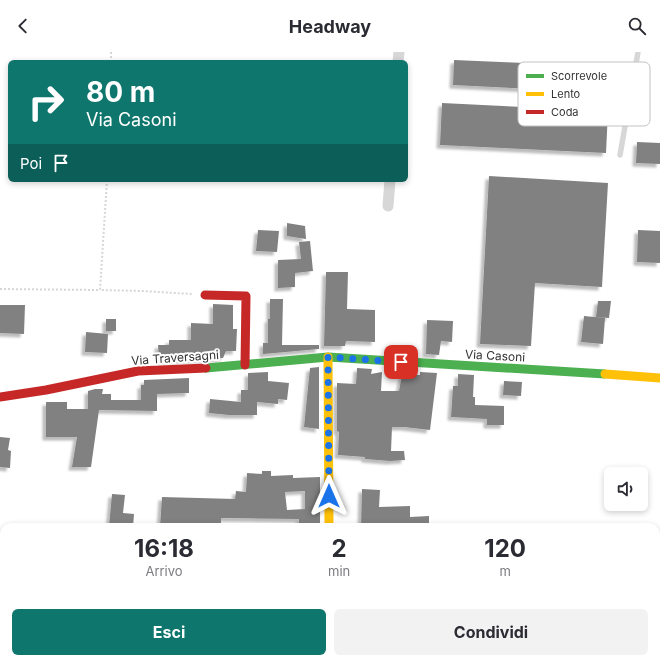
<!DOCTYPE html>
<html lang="it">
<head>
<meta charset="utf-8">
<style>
  :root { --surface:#fff; --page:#f2f2f3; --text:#2b2b33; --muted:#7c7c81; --accent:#0f766e }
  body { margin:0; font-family:Inter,sans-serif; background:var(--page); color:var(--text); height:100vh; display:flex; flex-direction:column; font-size:15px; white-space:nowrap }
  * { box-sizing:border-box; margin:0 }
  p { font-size:13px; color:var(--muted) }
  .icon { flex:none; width:22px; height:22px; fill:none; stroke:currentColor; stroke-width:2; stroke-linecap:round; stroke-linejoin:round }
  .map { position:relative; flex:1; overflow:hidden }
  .drawer { position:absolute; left:0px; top:471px; width:660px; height:140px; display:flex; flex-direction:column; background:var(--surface); border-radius:12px 12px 0 0; box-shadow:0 2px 6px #0003 }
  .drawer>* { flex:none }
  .hud { position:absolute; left:8px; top:8px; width:400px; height:122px; border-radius:6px; box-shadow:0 2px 6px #0003; background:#0f766e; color:#fff; overflow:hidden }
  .tools { position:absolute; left:604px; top:415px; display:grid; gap:8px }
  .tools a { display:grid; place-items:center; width:44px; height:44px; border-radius:6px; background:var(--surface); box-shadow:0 2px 6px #0003; font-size:20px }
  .pin { position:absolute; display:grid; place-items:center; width:34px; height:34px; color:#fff; margin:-17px; border-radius:8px; box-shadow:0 2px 6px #0006 }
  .me { position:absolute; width:44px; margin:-22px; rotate:0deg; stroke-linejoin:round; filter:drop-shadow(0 0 3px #0008) }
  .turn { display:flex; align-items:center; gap:14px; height:84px; padding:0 12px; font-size:18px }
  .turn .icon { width:52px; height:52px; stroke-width:2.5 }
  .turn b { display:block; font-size:28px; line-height:34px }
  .then { display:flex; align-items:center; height:38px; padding:0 12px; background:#0003; gap:8px; font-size:15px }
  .eta { display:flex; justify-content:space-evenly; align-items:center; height:68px; text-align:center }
  .eta b { font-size:24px; font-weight:700; line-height:28px }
  .cta { display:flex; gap:8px; margin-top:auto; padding:8px 12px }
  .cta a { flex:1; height:46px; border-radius:6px; background:var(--accent); color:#fff; font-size:16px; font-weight:700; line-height:46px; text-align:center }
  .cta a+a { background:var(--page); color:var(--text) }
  header { display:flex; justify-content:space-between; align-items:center; height:52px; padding:0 12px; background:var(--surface); font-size:18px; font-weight:700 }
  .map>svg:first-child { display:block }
  .building { fill:#818181; fill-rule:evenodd; filter:url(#shadow) }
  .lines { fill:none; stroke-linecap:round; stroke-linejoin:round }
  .path { stroke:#d6d6d6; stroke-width:2; stroke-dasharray:2 2; stroke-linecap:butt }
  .lane { stroke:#d7d7d7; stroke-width:5.5 }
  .street { stroke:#d7d7d7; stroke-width:11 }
  .fast { stroke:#4caf50; stroke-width:9 }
  .slow { stroke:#ffc107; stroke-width:9 }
  .jam { stroke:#c62828; stroke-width:9 }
  .route { stroke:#1a73e8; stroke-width:7; stroke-dasharray:0 12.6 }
  .labels { text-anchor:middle; stroke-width:4; stroke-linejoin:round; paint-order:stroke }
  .street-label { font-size:12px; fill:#333; stroke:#fff }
  .key { fill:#fff; stroke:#c2c2c2; stroke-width:1 }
  .key-label { font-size:11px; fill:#333 }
</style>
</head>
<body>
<header><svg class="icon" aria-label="back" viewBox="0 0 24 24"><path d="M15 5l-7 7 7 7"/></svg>Headway<svg class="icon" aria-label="search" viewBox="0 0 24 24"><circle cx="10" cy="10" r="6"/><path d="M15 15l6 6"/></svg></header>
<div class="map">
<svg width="660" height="611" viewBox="0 0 660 611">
  <defs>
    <filter id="shadow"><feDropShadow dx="-3.5" dy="3.5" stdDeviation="1" flood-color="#0004"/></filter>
  </defs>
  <rect width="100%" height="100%" fill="#fff"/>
  <path class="building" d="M454 8 614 15 613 41 453 33Z
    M442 51 608 59 606 101 440 93Z
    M637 90 660 91V112L636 111Z
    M489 124 608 131 602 235 535 231 531 294 480 292Z
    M287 171 305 174 306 187 287 184Z
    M258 178 279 179 277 200 256 199Z
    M638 178 660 179V211L637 210Z
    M310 189 313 219 295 221V235L278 236V208L301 207 299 190Z
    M326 220H348L347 257 375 258V290L346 289 345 294H324Z
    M270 247H283L282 293H319V297L263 302V291H268V267H270Z
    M598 249H611L609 266 596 265Z
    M213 252 233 253V277H237L236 299H226L223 306 162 309V308H159L158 293H169V288H191V271L213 272Z
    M0 253H25L24 282 0 281Z
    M584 264 605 266 603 292 581 290Z
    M106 267H116V279H106Z
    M427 268 453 269 452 290 441 289 439 303 426 302Z
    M86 280 108 282 107 301 85 300Z
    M319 315V377L304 375 310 316Z
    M357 316 372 317 371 322 382 320 381 339H399L402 323H420V320L437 321 430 378 404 375H392L391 399H404L405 408 390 409 365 407V405L338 403 339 380 337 379V331L356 332Z
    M268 320V329L289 331 287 348 278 347V352L257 350V363H229L209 361 210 347 241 350V338H248V321Z
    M458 322 474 323 473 345H475V353L504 354V373H487V367L451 365 453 334H458Z
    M189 326V341L157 342V359L99 358 91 415H72L77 385H46V350H67V357H88V339L95 337H103L102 342H111V348H141V333H144V328Z
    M504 329 522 330 521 344 503 343Z
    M0 385 10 386 8 398 11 399 10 416 0 415Z
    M262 419H271V424L293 423V426L320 425V475H299V467L221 466V472H216V475H160L162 445 235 447 236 439 246 440 247 421 262 422ZM305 439V457L287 458 285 440Z
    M362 437 380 438 379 455 410 454V465L429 464V475H361Z
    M112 442 125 443 123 461 134 462 133 475H109Z"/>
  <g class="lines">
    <path class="path" d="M111 10V0
      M107 128 100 238 142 239 192 242
      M0 237 100 238"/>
    <path class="lane" d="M620 103 638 0"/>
    <path class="street" d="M398 10 399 0
      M388 154 390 128"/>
    <path class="fast" d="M206 316 328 305 605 322"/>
    <path class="slow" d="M328 305 329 475
      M605 322 660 326
      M329 607V611"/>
    <path class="jam" d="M205 243 246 244 245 313
      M0 345 46 338 138 319 206 316"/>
  </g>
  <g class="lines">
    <path class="route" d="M329 444 328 305 401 310"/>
  </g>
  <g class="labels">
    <g class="street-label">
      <text transform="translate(495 304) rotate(3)" y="4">Via Casoni</text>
      <text transform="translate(175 306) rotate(-4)" y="4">Via Traversagni</text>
    </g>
  </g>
  <rect x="518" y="10" width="132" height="64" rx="6" class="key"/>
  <rect x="526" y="22" width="18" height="4" fill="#4caf50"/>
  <rect x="526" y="40" width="18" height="4" fill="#ffc107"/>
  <rect x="526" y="58" width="18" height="4" fill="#c62828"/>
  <g class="key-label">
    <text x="551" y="28">Scorrevole</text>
    <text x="551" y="46">Lento</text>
    <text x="551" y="64">Coda</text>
  </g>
</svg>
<div class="tools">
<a><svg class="icon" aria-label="sound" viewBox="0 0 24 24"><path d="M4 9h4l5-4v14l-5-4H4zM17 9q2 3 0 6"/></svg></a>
</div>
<div class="pin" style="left:401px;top:310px;background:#d93025"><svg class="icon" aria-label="arrive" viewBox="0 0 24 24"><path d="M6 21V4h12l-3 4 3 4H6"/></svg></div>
<svg class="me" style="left:329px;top:444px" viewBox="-20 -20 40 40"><path d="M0-17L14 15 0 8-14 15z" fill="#1a73e8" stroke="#fff" stroke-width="4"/></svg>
<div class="hud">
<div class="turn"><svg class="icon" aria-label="right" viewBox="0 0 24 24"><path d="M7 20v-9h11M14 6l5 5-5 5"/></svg><div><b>80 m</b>Via Casoni</div></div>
<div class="then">Poi<svg class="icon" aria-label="arrive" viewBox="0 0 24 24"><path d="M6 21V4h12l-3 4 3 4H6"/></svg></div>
</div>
<section class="drawer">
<div class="eta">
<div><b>16:18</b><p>Arrivo</p></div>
<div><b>2</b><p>min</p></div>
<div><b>120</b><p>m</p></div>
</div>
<div class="cta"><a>Esci</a><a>Condividi</a></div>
</section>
</div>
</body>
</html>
